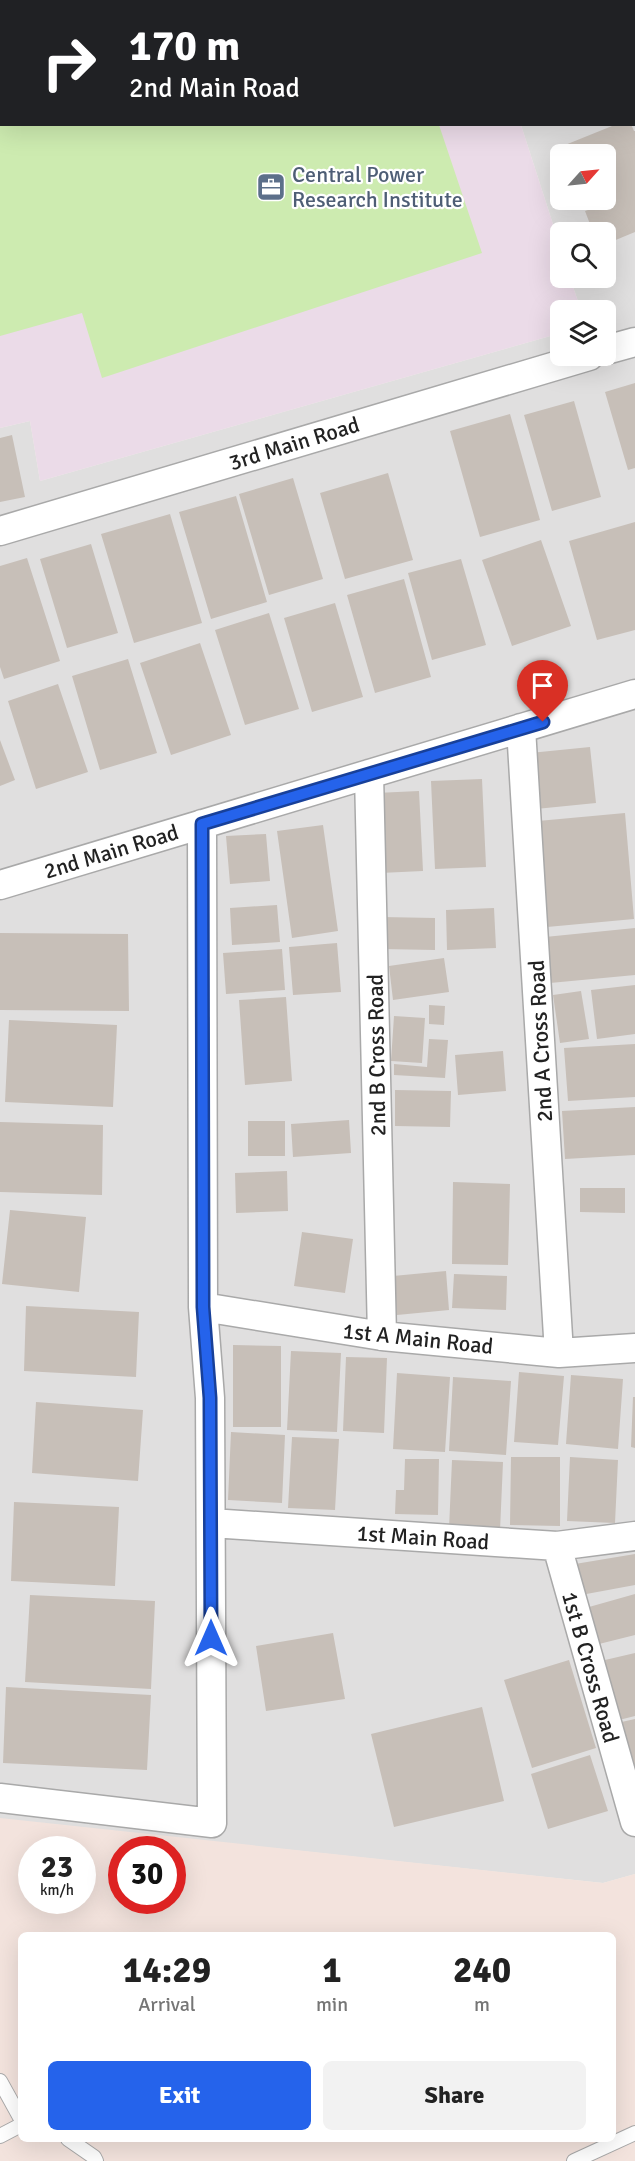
<!DOCTYPE html>
<html lang="en">
<head>
<meta charset="utf-8">
<style>
  :root { --surface:#fff; --page:#f2f2f2; --text:#222; --muted:#767676; --accent:#2563eb }
  body { margin:0; font-family:Signika,sans-serif; background:var(--page); color:var(--text); height:100vh; display:flex; flex-direction:column; font-size:22px; white-space:nowrap }
  * { box-sizing:border-box; margin:0 }
  p { font-size:20px; color:var(--muted) }
  .icon { flex:none; width:33px; height:33px; fill:none; stroke:currentColor; stroke-width:2; stroke-linecap:round; stroke-linejoin:round }
  .map { position:relative; flex:1; overflow:hidden }
  .panel { position:absolute; left:18px; top:1932px; width:598px; height:210px; display:flex; flex-direction:column; background:var(--surface); border-radius:9px; box-shadow:0 6px 24px #0002 }
  .panel>* { flex:none }
  .top-card { position:absolute; left:0px; top:0px; width:636px; height:126px; box-shadow:0 6px 24px #0002; background:#202124; color:#fff; overflow:hidden }
  .needle { width:39px; rotate:63deg }
  .fabs { position:absolute; left:550px; top:144px; display:grid; gap:12px }
  .fabs a { display:grid; place-items:center; width:66px; height:66px; border-radius:9px; background:var(--surface); box-shadow:0 6px 24px #0002; font-size:30px }
  .speed { position:absolute; left:18px; top:1836px; display:flex; gap:12px; font-size:30px; font-weight:700; text-align:center }
  .speed>* { display:grid; place-content:center; width:78px; height:78px; border-radius:50%; background:var(--surface); box-shadow:0 6px 24px #0002; line-height:1 }
  .speed small { font-size:15px; font-weight:400 }
  .speed .limit { border:9px solid #d22; background:#fff; color:#111 }
  .pin { position:absolute; display:grid; place-items:center; width:51px; height:51px; color:#fff; margin:-62px -26px; border-radius:50% 50% 50% 0; rotate:-45deg; box-shadow:0 0 6px #0007 }
  .pin .icon { rotate:45deg }
  .me { position:absolute; width:66px; margin:-33px; rotate:0deg; stroke-linejoin:round; filter:drop-shadow(0 0 4px #0008) }
  .turn { display:flex; align-items:center; gap:21px; height:126px; padding:0 30px; font-size:27px }
  .turn .icon { width:78px; height:78px; stroke-width:2.5 }
  .turn b { display:block; font-size:42px; line-height:51px }
  .eta { display:flex; justify-content:space-evenly; align-items:center; height:102px; text-align:center }
  .eta b { font-size:36px; font-weight:700; line-height:42px }
  .button { display:flex; gap:12px; margin-top:auto; padding:12px 30px }
  .button a { flex:1; height:69px; border-radius:9px; background:var(--accent); color:#fff; font-size:24px; font-weight:700; line-height:69px; text-align:center }
  .button a+a { background:var(--page); color:var(--text) }
  .map>svg:first-child { display:block }
  .residential { fill:#e0dfdf; fill-rule:evenodd }
  .industrial { fill:#ebdbe8 }
  .military { fill:#f3e3dd; fill-rule:evenodd }
  .grass { fill:#cdebb0 }
  .building { fill:#c7bfb8 }
  .lines { fill:none; stroke-linecap:round; stroke-linejoin:round }
  .service-casing { stroke:#a9a9a9; stroke-width:16 }
  .minor-casing { stroke:#a9a9a9; stroke-width:31 }
  .service { stroke:#fff; stroke-width:14 }
  .minor { stroke:#fff; stroke-width:28 }
  .route-casing { stroke:#184099; stroke-width:15 }
  .route { stroke:#2563eb; stroke-width:10 }
  .labels { text-anchor:middle; stroke-width:4.5; stroke-linejoin:round; paint-order:stroke }
  .service-label { font-size:22px; fill:#4e5e75; stroke:#fff; text-anchor:start }
  .street-label { font-size:22px; fill:#222; stroke:#fff }
</style>
</head>
<body>
<div class="map">
<svg width="635" height="2161" viewBox="0 0 635 2161">
  <rect width="100%" height="100%" fill="#f2efe9"/>
  <path class="residential" d="M482 0H635V1874L603 1883 0 1819V428L30 421 40 481 561 333V356H606V310H581L570 278H606V232H561V249L521 125 634 124V2ZM561 154H606V200H561Z"/>
  <path class="industrial" d="M0 0H482V1L2 2V124L521 125 561 249V278H570L581 310H561V333L40 481 30 421 0 428Z"/>
  <path class="military" d="M0 1818 603 1883 635 1874V2161H0ZM32 1850H82V1900H32ZM122 1850H172V1900H122ZM21 1935H614V2139H21Z"/>
  <path class="grass" d="M0 0H398V1L2 2V124L439 125 482 253 102 378 82 313 0 336Z"/>
  <path class="building" d="M617 124H631L634 131H635V232L606 244V232H593L585 211 591 209 587 200H606V154H569L565 145Z
    M635 383V468L628 470 605 392Z
    M574 401 601 497 552 511 524 415Z
    M510 414 540 520 480 537 450 431Z
    M12 435 25 497 0 502V438Z
    M388 473 413 560 345 579 320 493Z
    M293 478 323 579 269 595 239 494Z
    M236 496 267 602 211 619 179 512Z
    M170 514 202 623 134 643 101 534Z
    M635 522V630L597 640 569 541Z
    M541 540 571 626 512 646 482 560Z
    M91 544 118 633 67 648 40 559Z
    M27 558 60 661 4 679 0 667V566Z
    M461 559 486 645 432 660 408 573Z
    M404 579 431 677 375 693 347 595Z
    M335 603 363 697 312 712 284 618Z
    M269 613 299 709 245 725 215 630Z
    M200 643 231 735 171 755 140 663Z
    M128 659 157 753 100 770 72 676Z
    M58 684 88 772 36 789 8 701Z
    M0 740 15 780 0 786Z
    M590 747 596 803 536 809 530 753Z
    M482 779 486 867 435 869 431 781Z
    M419 791 423 871 380 873 376 793Z
    M625 813 634 919 547 927 538 821Z
    M323 825 338 931 292 938 277 831Z
    M266 834 270 881 230 884 226 836Z
    M277 905 280 942 232 945 230 908Z
    M494 908 496 948 447 950 446 910Z
    M382 917 435 918V950L381 949Z
    M635 928V975L550 983 545 937Z
    M0 933 128 934 129 1011 0 1010Z
    M337 943 341 992 293 995 289 947Z
    M282 949 285 990 226 994 223 953Z
    M444 958 449 992 393 1000 389 966Z
    M635 985V1034L597 1039 591 990Z
    M581 991 589 1039 560 1043 553 995Z
    M286 997 292 1081 245 1085 239 1000Z
    M429 1005 445 1006 444 1025 429 1024Z
    M394 1016 425 1018 422 1063 391 1061Z
    M9 1020 117 1025 113 1107 5 1102Z
    M429 1039 448 1040 445 1078 394 1075V1064L427 1067Z
    M635 1044V1097L568 1101 564 1048Z
    M503 1051 506 1091 458 1095 455 1055Z
    M395 1090 451 1091 450 1127 395 1126Z
    M635 1107V1155L565 1159 562 1111Z
    M349 1120 351 1153 293 1157 291 1124Z
    M248 1121H285V1156H248Z
    M0 1122 103 1125 102 1195 0 1192Z
    M287 1171 288 1211 236 1213 235 1173Z
    M453 1182 510 1184 508 1265 452 1264Z
    M580 1188H625V1213L580 1212Z
    M10 1210 86 1217 79 1292 2 1284Z
    M302 1232 353 1239 345 1293 294 1286Z
    M446 1271 449 1310 397 1315 393 1276Z
    M454 1274 507 1276 506 1310 452 1308Z
    M26 1306 139 1312 136 1377 24 1371Z
    M233 1345 281 1346V1427H233Z
    M291 1351 341 1353 337 1432 287 1430Z
    M346 1357 387 1358 384 1433 343 1431Z
    M519 1372 564 1376 558 1445 514 1442Z
    M397 1373 450 1377 445 1452 393 1449Z
    M571 1375 623 1379 618 1449 566 1444Z
    M453 1377 511 1381 506 1455 449 1451Z
    M633 1397H635V1448L631 1447Z
    M36 1402 143 1410 138 1481 32 1473Z
    M231 1432 285 1435 282 1503 228 1500Z
    M292 1437 339 1439 335 1510 288 1508Z
    M511 1457H560V1526L510 1525Z
    M570 1457 618 1460 615 1523 567 1521Z
    M405 1459H439L438 1515 395 1514 396 1490H404Z
    M452 1460 503 1462 500 1531 449 1529Z
    M14 1502 119 1507 115 1586 11 1581Z
    M635 1554V1585L581 1595 575 1564Z
    M635 1594V1635L599 1644 589 1607Z
    M30 1595 155 1601 151 1689 25 1682Z
    M333 1633 345 1699 266 1711 256 1646Z
    M635 1653V1716L619 1720 605 1660Z
    M569 1660 596 1748 532 1768 504 1680Z
    M6 1687 151 1695 147 1770 3 1763Z
    M482 1707 504 1801 394 1827 371 1734Z
    M635 1719V1776L617 1723Z
    M590 1755 608 1811 548 1829 531 1774Z"/>
  <g class="lines">
    <g class="service-casing">
      <path id="service" d="M0 2081 21 2119
        M0 2136 21 2125
        M68 2139 94 2157 96 2161
        M574 2161 635 2133"/>
    </g>
    <g class="minor-casing">
      <path id="minor" d="M606 350 635 342
        M0 531 589 356
        M521 728 559 1353
        M369 774 382 1336
        M0 885 635 694
        M203 1307 382 1336 559 1353 635 1348
        M211 1523 557 1546 635 1536
        M557 1546 635 1822
        M0 1798 212 1823 210 1398 203 1307 202 824"/>
    </g>
    <use href="#service" class="service"/>
    <use href="#minor" class="minor"/>
  </g>
  <g class="lines">
    <g class="route-casing">
      <path id="route" d="M211 1638 210 1398 203 1307 202 824 543 722"/>
    </g>
    <use href="#route" class="route"/>
  </g>
  <defs>
    <g id="office-square" transform="scale(1.5)"><rect x="-9" y="-9" width="18" height="18" rx="4" fill="#5c6f8a" stroke="#fff"/><path d="M-6-3h4V-5.5h4V-3h4V5H-6ZM-1-4.5V-3h2v-1.5ZM-6 0V1H6V0Z" fill="#fff"/></g>
  </defs>
  <g fill-rule="evenodd">
    <use href="#office-square" x="271" y="187"/>
  </g>
  <g class="labels">
    <g class="service-label">
      <text x="292" y="182">Central Power<tspan x="292" dy="25">Research Institute</tspan></text>
    </g>
    <g class="street-label">
      <text transform="translate(294 443) rotate(-17)" y="8">3rd Main Road</text>
      <text transform="translate(111 851) rotate(-17)" y="8">2nd Main Road</text>
      <text transform="translate(540 1041) rotate(-93)" y="8">2nd A Cross Road</text>
      <text transform="translate(376 1055) rotate(-91)" y="8">2nd B Cross Road</text>
      <text transform="translate(418 1338) rotate(6)" y="8">1st A Main Road</text>
      <text transform="translate(423 1537) rotate(4)" y="8">1st Main Road</text>
      <text transform="translate(591 1667) rotate(74)" y="8">1st B Cross Road</text>
    </g>
  </g>
</svg>
<div class="fabs">
<a><svg class="needle" viewBox="-14 -14 28 28"><path d="M0-13l5 13h-10z" fill="#e53935"/><path d="M0 13l5-13h-10z" fill="#767676"/></svg></a>
<a><svg class="icon" aria-label="search" viewBox="0 0 24 24"><circle cx="10" cy="10" r="6"/><path d="M15 15l6 6"/></svg></a>
<a><svg class="icon" aria-label="layers" viewBox="0 0 24 24"><path d="M12 4l9 5-9 5-9-5zM3 14l9 5 9-5"/></svg></a>
</div>
<div class="speed"><div>23<small>km/h</small></div><div class="limit">30</div></div>
<div class="pin" style="left:543px;top:722px;background:#d93025"><svg class="icon" aria-label="arrive" viewBox="0 0 24 24"><path d="M6 21V4h12l-3 4 3 4H6"/></svg></div>
<svg class="me" style="left:211px;top:1638px" viewBox="-20 -20 40 40"><path d="M0-17L14 15 0 8-14 15z" fill="#2563eb" stroke="#fff" stroke-width="4"/></svg>
<div class="top-card">
<div class="turn"><svg class="icon" aria-label="right" viewBox="0 0 24 24"><path d="M7 20v-9h11M14 6l5 5-5 5"/></svg><div><b>170 m</b>2nd Main Road</div></div>
</div>
<section class="panel">
<div class="eta">
<div><b>14:29</b><p>Arrival</p></div>
<div><b>1</b><p>min</p></div>
<div><b>240</b><p>m</p></div>
</div>
<div class="button"><a>Exit</a><a>Share</a></div>
</section>
</div>
</body>
</html>
